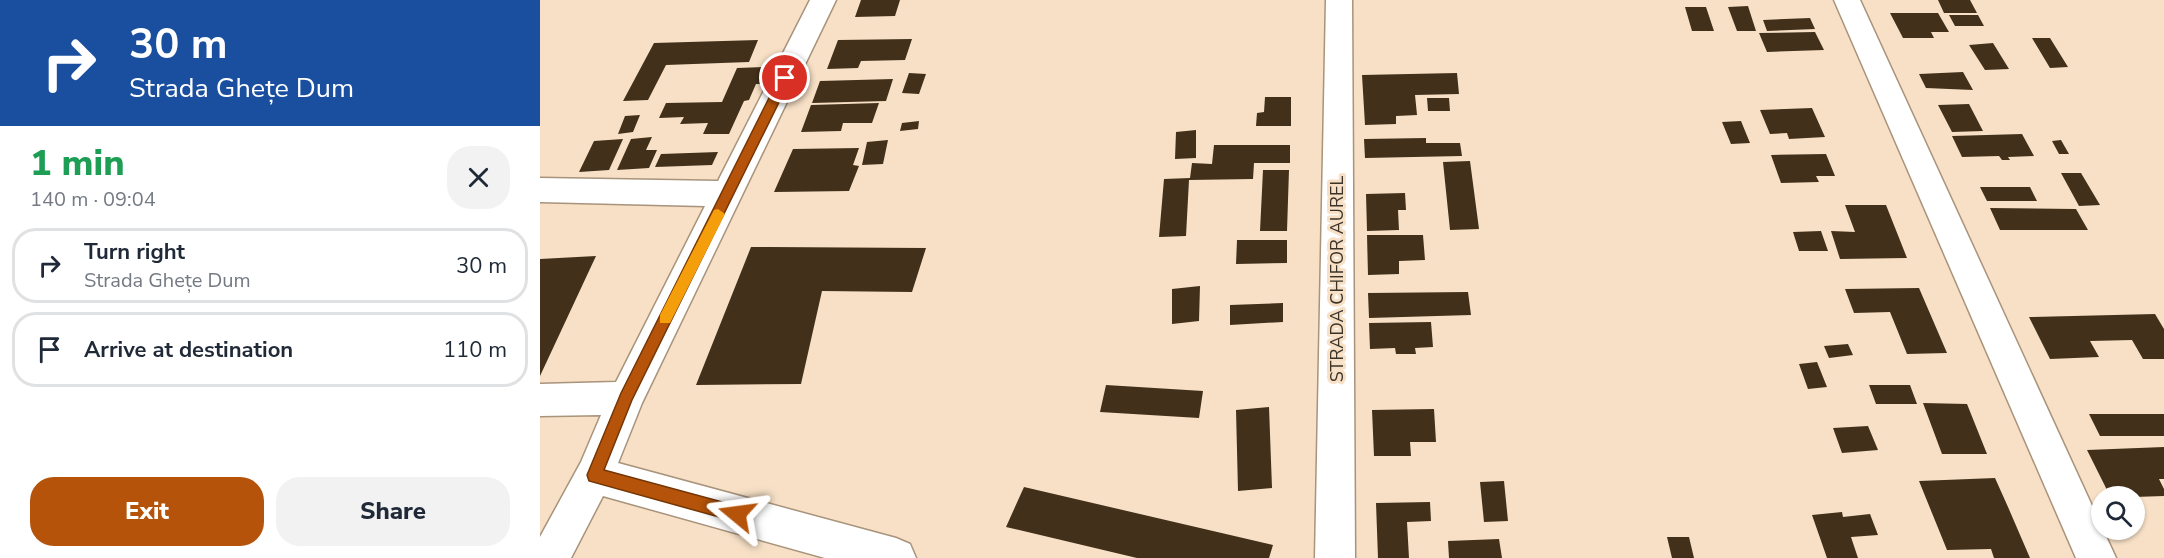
<!DOCTYPE html>
<html lang="en">
<head>
<meta charset="utf-8">
<style>
  :root { --surface:#fff; --page:#f2f2f3; --text:#1f2937; --muted:#747a83; --line:#e0e1e3; --accent:#b45309 }
  body { margin:0; font-family:"Nunito Sans",sans-serif; background:var(--page); color:var(--text); height:100vh; display:flex; flex-direction:column; font-size:22px; white-space:nowrap }
  * { box-sizing:border-box; margin:0 }
  p { font-size:20px; color:var(--muted) }
  .icon { flex:none; width:33px; height:33px; fill:none; stroke:currentColor; stroke-width:2; stroke-linecap:round; stroke-linejoin:round }
  .map { position:relative; flex:1; overflow:hidden }
  .sheet { display:flex; flex-direction:column; background:var(--surface); width:540px }
  .sheet>* { flex:none }
  .hud { background:#1a4fa0; color:#fff; overflow:hidden }
  .tools { position:absolute; left:1551px; top:486px; display:grid; gap:12px }
  .tools a { display:grid; place-items:center; width:54px; height:54px; border-radius:50%; background:var(--surface); box-shadow:0 2px 4px #0004; font-size:30px }
  .pin { position:absolute; display:grid; place-items:center; width:51px; height:51px; color:#fff; margin:-26px; border:3px solid #fff; border-radius:50%; box-shadow:0 2px 6px #0007 }
  .me { position:absolute; width:66px; margin:-33px; rotate:286deg; stroke-linejoin:round; filter:drop-shadow(0 0 4px #0008) }
  .turn { display:flex; align-items:center; gap:21px; height:126px; padding:0 30px; font-size:27px }
  .turn .icon { width:78px; height:78px; stroke-width:2.5 }
  .turn b { display:block; font-size:42px; line-height:51px }
  .round { display:grid; place-items:center; flex:none; width:63px; height:63px; border-radius:24px; background:var(--page) }
  .headline { display:flex; align-items:center; justify-content:space-between; height:102px; padding:0 30px }
  h1 { font-size:36px; font-weight:800; line-height:45px; color:#1e9e55 }
  .primary-button { display:flex; gap:12px; margin-top:auto; padding:12px 30px }
  .primary-button a { flex:1; height:69px; border-radius:24px; background:var(--accent); color:#fff; font-size:24px; font-weight:800; line-height:69px; text-align:center }
  .primary-button a+a { background:var(--page); color:var(--text) }
  ul { padding:0; list-style:none }
  li { display:flex; align-items:center; gap:18px; height:75px; margin:0 12px 9px; padding:0 18px; border:3px solid var(--line); border-radius:24px }
  li div { flex:1 }
  li b { display:block; font-size:22px }
  li em { font-style:normal }
  main { display:flex; flex:1; min-height:0 }
  .map>svg:first-child { display:block }
  .building { fill:#42301a }
  .lines { fill:none; stroke-linecap:round; stroke-linejoin:round }
  .minor-casing { stroke:#a8937b; stroke-width:3 }
  .highway-casing { stroke:#a8937b; stroke-width:3 }
  .minor { fill:#fff; fill-rule:evenodd }
  .highway { fill:#fff; fill-rule:evenodd }
  .route { fill:#b45309; stroke:#753606; stroke-width:1.5 }
  .slow { fill:#f59e0b }
  .labels { text-anchor:middle; stroke-width:6; stroke-linejoin:round; paint-order:stroke }
  .street-label { font-size:18px; fill:#3b3228; stroke:#f7e0c6 }
</style>
</head>
<body>
<main>
<section class="sheet">
<div class="hud">
<div class="turn"><svg class="icon" aria-label="right" viewBox="0 0 24 24"><path d="M7 20v-9h11M14 6l5 5-5 5"/></svg><div><b>30 m</b>Strada Ghețe Dum</div></div>
</div>
<div class="headline"><div><h1>1 min</h1><p>140 m · 09:04</p></div><a class="round"><svg class="icon" aria-label="close" viewBox="0 0 24 24"><path d="M6 6l12 12M18 6L6 18"/></svg></a></div>
<ul>
<li><svg class="icon" aria-label="right" viewBox="0 0 24 24"><path d="M7 20v-9h11M14 6l5 5-5 5"/></svg><div><b>Turn right</b><p>Strada Ghețe Dum</p></div><em>30 m</em></li>
<li><svg class="icon" aria-label="arrive" viewBox="0 0 24 24"><path d="M6 21V4h12l-3 4 3 4H6"/></svg><div><b>Arrive at destination</b></div><em>110 m</em></li>
</ul>
<div class="primary-button"><a>Exit</a><a>Share</a></div>
</section>
<div class="map">
<svg width="1624" height="558" viewBox="0 0 1624 558">
  <rect width="100%" height="100%" fill="#f7e0c6"/>
  <path class="building" d="M321 0H360L355 16 315 17Z
    M1398 0H1430L1437 13H1404Z
    M1208 6 1216 31H1197L1188 7Z
    M1145 7H1166L1174 31H1152Z
    M1350 13H1398L1409 32H1391L1394 38H1363Z
    M1409 15H1438L1444 26H1415Z
    M1270 18 1275 29 1227 31 1223 20Z
    M1275 32 1284 50 1227 52 1219 33Z
    M1492 38H1510L1528 67 1510 68Z
    M372 39 365 60 321 61 318 68 287 69 298 40Z
    M218 40 209 62 126 65 108 100 83 101 114 43Z
    M1453 43 1469 69 1445 70 1429 45Z
    M227 67 220 84H216L209 100 204 101 189 134H163L168 123 140 124 144 117 119 118 126 103 182 102 197 68Z
    M1423 72 1433 90 1386 88 1379 74Z
    M369 73 386 74 379 94 362 93Z
    M917 73 919 94 875 95 877 115 856 116V124L825 125 822 75Z
    M353 79 346 101 272 103 280 81Z
    M725 97H751V126H716L717 113 724 112Z
    M887 98H909L910 111H888Z
    M339 103 332 123H303L301 131 261 132 271 105Z
    M1429 104 1443 131 1412 132 1398 105Z
    M1272 108 1285 137 1249 139 1247 133 1230 134 1220 110Z
    M100 115 93 132 78 134 85 116Z
    M379 121 378 129 360 131 362 123Z
    M1201 121 1210 143 1191 144 1182 122Z
    M656 130V158L635 159 636 132Z
    M1482 134 1494 156 1468 157 1470 160H1462L1459 156 1422 157 1412 136Z
    M112 137 106 150H117L109 168 77 170 91 139Z
    M886 138V143H920L922 156 825 158 824 139Z
    M83 139 69 170 39 172 54 141Z
    M348 140 343 164 322 165 327 142Z
    M1521 140 1529 154H1519L1512 141Z
    M674 145H750V163H714L713 179 649 180 646 236 619 237 624 179 650 178 652 163 672 164Z
    M319 148 313 165 319 166 309 191 234 192 253 149Z
    M178 152 172 165 115 167 121 154Z
    M1286 154 1295 176H1276L1279 182 1241 183 1231 155Z
    M930 161 939 229 910 230 903 162Z
    M723 170H749L747 231H720Z
    M1521 173H1541L1560 205 1539 206Z
    M1440 187H1490L1497 201H1447Z
    M865 193 866 210H858L859 230 827 231 826 194Z
    M1305 205H1346L1367 258 1300 259 1291 231 1315 232Z
    M1450 208 1536 209 1548 230H1460Z
    M1281 231 1288 251H1259L1253 232Z
    M827 235H883L885 260 859 261V274L828 275Z
    M697 240H747V263L696 264Z
    M211 247H229L386 248 372 292 282 291 261 384 156 385Z
    M56 256 0 376V259Z
    M660 286 659 321 632 324V289Z
    M1379 288 1407 353 1367 354 1350 312 1314 313 1305 289Z
    M928 292 931 315 829 318 828 293Z
    M743 303V322L690 325V305Z
    M1615 314 1624 329V359H1603L1592 340 1550 341 1559 357 1510 359 1489 317Z
    M891 322 893 347 875 348 876 354H856L855 348 830 349 829 323Z
    M1308 344 1313 355 1289 358 1284 346Z
    M1277 362 1287 387 1268 389 1259 364Z
    M566 385 663 391 659 418 560 412Z
    M1329 385H1370L1377 404H1336Z
    M1383 403 1427 404 1447 454H1402Z
    M729 407 732 488 698 491 696 410Z
    M894 409 896 442H870L871 456H834L832 410Z
    M1549 414H1624V436H1560Z
    M1328 426 1338 450 1302 453 1293 428Z
    M1624 447V479H1619L1624 489V496L1594 497 1570 496 1547 450Z
    M1455 478 1468 507 1490 558H1454L1451 549 1407 550 1379 481Z
    M964 481 968 521 944 522 940 482Z
    M484 487 733 545 729 558H597L466 527Z
    M890 502 891 521 867 522 869 558H838L836 503Z
    M1302 512 1303 517 1330 514 1338 535 1311 537 1318 558H1287L1272 515Z
    M1127 537H1149L1154 558H1132Z
    M959 539 962 558H909L908 541Z"/>
  <g class="lines">
    <g class="minor-casing">
      <path id="minor" d="M270 0H296L102 403 78 463 356 538 370 544 376 558H285L63 496 31 558H0V537L41 462 61 415 0 416V384L76 382 165 206 0 202V178L178 181Z
        M786 0H812L815 558H775Z"/>
    </g>
    <g class="highway-casing">
      <path id="highway" d="M1294 0H1320L1576 558H1536Z"/>
    </g>
    <use href="#minor" class="minor"/>
    <use href="#highway" class="highway"/>
  </g>
  <path class="route" d="M245 73 251 78 92 400 64 470 197 506 202 508 205 514 202 520 197 522 49 481 47 475 81 393 239 78Z"/>
  <path class="slow" d="M178 209 185 214 130 323H120V315L174 210Z"/>
  <g class="labels">
    <g class="street-label">
      <text transform="translate(797 279) rotate(-90)" y="6">STRADA CHIFOR AUREL</text>
    </g>
  </g>
</svg>
<div class="tools">
<a><svg class="icon" aria-label="search" viewBox="0 0 24 24"><circle cx="10" cy="10" r="6"/><path d="M15 15l6 6"/></svg></a>
</div>
<div class="pin" style="left:245px;top:78px;background:#d93025"><svg class="icon" aria-label="arrive" viewBox="0 0 24 24"><path d="M6 21V4h12l-3 4 3 4H6"/></svg></div>
<svg class="me" style="left:197px;top:514px" viewBox="-20 -20 40 40"><path d="M0-17L14 15 0 8-14 15z" fill="#b45309" stroke="#fff" stroke-width="4"/></svg>
</div>
</main>
</body>
</html>
